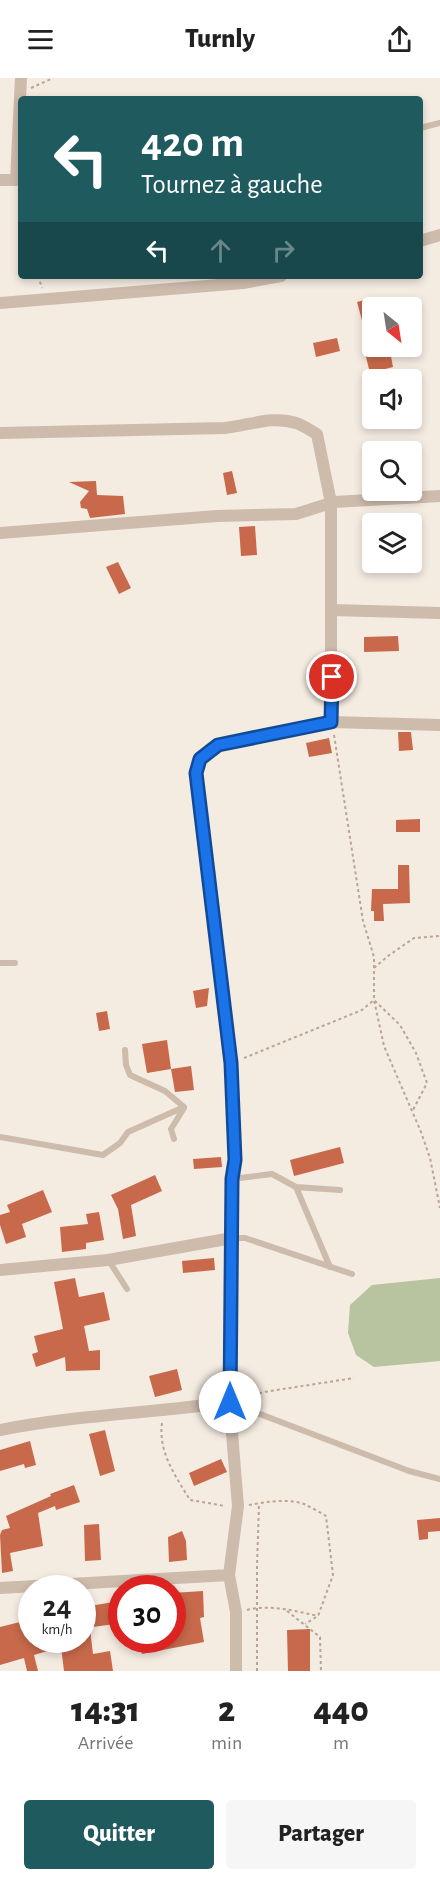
<!DOCTYPE html>
<html lang="fr">
<head>
<meta charset="utf-8">
<style>
  :root { --surface:#fff; --page:#f6f6f6; --text:#222; --muted:#767676; --accent:#1f5a5e }
  body { margin:0; font-family:"Alegreya Sans",sans-serif; background:var(--page); color:var(--text); height:100vh; display:flex; flex-direction:column; font-size:22px; white-space:nowrap }
  * { box-sizing:border-box; margin:0 }
  p { font-size:20px; color:var(--muted) }
  .icon { flex:none; width:33px; height:33px; fill:none; stroke:currentColor; stroke-width:2; stroke-linecap:round; stroke-linejoin:round }
  .map { position:relative; height:1593px; overflow:hidden }
  .drawer { display:flex; flex-direction:column; background:var(--surface); flex:1 }
  .drawer>* { flex:none }
  .guide { position:absolute; left:18px; top:18px; width:405px; height:183px; border-radius:6px; box-shadow:0 3px 9px #0003; background:#1f5a5e; color:#fff; overflow:hidden }
  .needle { width:39px; rotate:150deg }
  .buttons { position:absolute; left:362px; top:219px; display:grid; gap:12px }
  .buttons a { display:grid; place-items:center; width:60px; height:60px; border-radius:6px; background:var(--surface); box-shadow:0 3px 9px #0003; font-size:30px }
  .speed { position:absolute; left:18px; top:1497px; display:flex; gap:12px; font-size:30px; font-weight:700; text-align:center }
  .speed>* { display:grid; place-content:center; width:78px; height:78px; border-radius:50%; background:var(--surface); box-shadow:0 3px 9px #0003; line-height:1 }
  .speed small { font-size:15px; font-weight:400 }
  .speed .limit { border:9px solid #d22; background:#fff; color:#111 }
  .pin { position:absolute; display:grid; place-items:center; width:51px; height:51px; color:#fff; margin:-26px; border:3px solid #fff; border-radius:50%; box-shadow:0 2px 6px #0007 }
  .me { position:absolute; width:66px; margin:-33px; rotate:0deg; stroke-linejoin:round; filter:drop-shadow(0 0 4px #0008) }
  .turn { display:flex; align-items:center; gap:21px; height:126px; padding:0 24px; font-size:27px }
  .turn .icon { width:78px; height:78px; stroke-width:2.5 }
  .turn b { display:block; font-size:42px; line-height:51px }
  .lanes { display:flex; align-items:center; height:57px; padding:0 24px; background:#0003; justify-content:center; gap:30px; direction:ltr }
  .lanes .off { opacity:.35 }
  .eta { display:flex; justify-content:space-evenly; align-items:center; height:102px; text-align:center }
  .eta b { font-size:36px; font-weight:800; line-height:42px }
  .cta { display:flex; gap:12px; margin-top:auto; padding:12px 24px }
  .cta a { flex:1; height:69px; border-radius:6px; background:var(--accent); color:#fff; font-size:24px; font-weight:800; line-height:69px; text-align:center }
  .cta a+a { background:var(--page); color:var(--text) }
  header { display:flex; justify-content:space-between; align-items:center; height:78px; padding:0 24px; background:var(--surface); font-size:27px; font-weight:800 }
  .map>svg:first-child { display:block }
  .green { fill:#b8c4a0 }
  .building { fill:#c8694b }
  .lines { fill:none; stroke-linecap:round; stroke-linejoin:round }
  .path { stroke:#b9a596; stroke-width:2; stroke-dasharray:3 3; stroke-linecap:butt }
  .lane { stroke:#cdbbac; stroke-width:6 }
  .street { stroke:#cdbbac; stroke-width:12 }
  .route-casing { stroke:#114b97; stroke-width:15 }
  .route { stroke:#1a73e8; stroke-width:10 }
</style>
</head>
<body>
<header><svg class="icon" aria-label="menu" viewBox="0 0 24 24"><path d="M4 6h16M4 12h16M4 18h16"/></svg>Turnly<svg class="icon" aria-label="share" viewBox="0 0 24 24"><path d="M12 15V3M7 8l5-5 5 5M5 13v7h14v-7"/></svg></header>
<div class="map">
<svg width="440" height="1593" viewBox="0 0 440 1593">
  <rect width="100%" height="100%" fill="#f4ebe1"/>
  <path class="green" d="M440 1200V1283L374 1289 356 1277 348 1255 350 1227 372 1207Z"/>
  <path class="building" d="M372 220V268H369L357 224Z
    M337 260 340 273 316 279 313 265Z
    M368 268H389L393 289 370 295 365 275 369 274Z
    M232 393 237 415 227 417 223 395Z
    M96 403 97 417 123 418 125 436 90 440 87 431 81 430 80 424 89 413 69 404Z
    M401 435 402 446H363V439Z
    M255 448 257 477 241 478 239 449Z
    M118 484 131 510 119 516 106 489Z
    M398 558 399 573 364 574V559Z
    M398 654H411L413 672 399 673Z
    M329 660 332 675 309 679 306 665Z
    M420 741V754H396V742Z
    M398 787H409L410 825 383 826 384 843H374V833H371L372 811H398Z
    M209 910 207 928 196 930 193 913Z
    M107 933 110 951 99 953 96 935Z
    M167 962 171 991 147 995 142 966Z
    M191 988 194 1012 175 1014 171 991Z
    M340 1069 344 1085 294 1098 290 1082Z
    M221 1079 222 1089 194 1091 193 1081Z
    M155 1097 162 1113 131 1127 136 1158 123 1161 118 1131 111 1117Z
    M43 1112 52 1134 22 1146 26 1159 6 1166 0 1147V1137L10 1134 7 1127Z
    M99 1134 104 1162 86 1165V1171L62 1174 60 1149 88 1146 86 1136Z
    M214 1180 215 1192 183 1195 182 1183Z
    M75 1200 79 1219 104 1214 110 1242 84 1248 89 1273 100 1272V1292L66 1293 65 1279 36 1289 32 1276 38 1274 34 1258 63 1251 54 1204Z
    M177 1291 182 1312 155 1319 149 1298Z
    M105 1352 115 1393 100 1398 89 1356Z
    M30 1363 36 1387 25 1390 24 1386 0 1393V1372Z
    M221 1381 227 1394 194 1408 189 1395Z
    M74 1407 80 1424 56 1432 55 1428 38 1435 43 1468 10 1475 13 1493 2 1495 0 1457 2 1452 10 1450 6 1438 51 1418 50 1416Z
    M440 1440V1453L428 1454V1461L419 1462 417 1442Z
    M99 1446 101 1482 85 1483 84 1447Z
    M182 1453 186 1463 187 1482 169 1484 168 1459Z
    M203 1513 204 1539 200 1540 204 1564 142 1576 139 1563 172 1562V1515Z
    M119 1523 122 1545 93 1549 90 1528Z
    M32 1541V1562H82V1543L89 1542 93 1576 110 1573 113 1593H64L61 1569 34 1577 38 1593H27L24 1580 0 1587V1549Z
    M310 1551V1593H288L287 1552Z"/>
  <g class="lines">
    <path class="path" d="M31 10 53 0
      M38 198 42 210
      M334 657 363 843 374 879V922L400 947 416 975 427 1005 413 1032
      M374 890 388 878 414 860 440 858
      M244 980 362 932 374 922 384 968 421 1054 430 1080 440 1130
      M242 1321 264 1314 354 1300
      M162 1345C158 1374 176 1399 190 1422L225 1428
      M249 1427C266 1424 286 1420 304 1426 311 1429 319 1434 326 1438L333 1497 318 1538 305 1546
      M247 1532C270 1526 295 1533 318 1538
      M287 1533 320 1559 321 1593
      M257 1593V1488L259 1425"/>
    <path class="lane" d="M420 50 440 45
      M0 885H15
      M0 1059 103 1077 120 1065 128 1054 184 1029 165 1013 130 997 126 987 125 972
      M174 1061 171 1051 184 1030
      M232 1101 272 1096 296 1109 340 1112
      M296 1109 330 1189
      M232 1160H245L352 1196
      M109 1183 127 1211
      M231 1331 252 1333 409 1393 440 1401"/>
    <path class="street" d="M0 102H16L21 0
      M420 163 440 157
      M0 225 243 205 281 198
      M0 355 224 350C248 348 272 337 296 345 303 347 311 353 317 356L331 425V644L218 667 200 681 196 695 231 985 235 1082 232 1101 230 1331 238 1428 229 1497 236 1534V1593
      M0 455 217 438 296 436 334 424 440 418
      M332 532 440 535
      M331 644 440 647
      M0 1192 108 1182 232 1160
      M0 1352C76 1337 154 1335 230 1324
      M0 1510 229 1497"/>
  </g>
  <g class="lines">
    <g class="route-casing">
      <path id="route" d="M230 1324 232 1101 235 1082 231 985 196 695 200 681 218 667 331 644 332 599"/>
    </g>
    <use href="#route" class="route"/>
  </g>
</svg>
<div class="buttons">
<a><svg class="needle" viewBox="-14 -14 28 28"><path d="M0-13l5 13h-10z" fill="#e53935"/><path d="M0 13l5-13h-10z" fill="#767676"/></svg></a>
<a><svg class="icon" aria-label="sound" viewBox="0 0 24 24"><path d="M4 9h4l5-4v14l-5-4H4zM17 9q2 3 0 6"/></svg></a>
<a><svg class="icon" aria-label="search" viewBox="0 0 24 24"><circle cx="10" cy="10" r="6"/><path d="M15 15l6 6"/></svg></a>
<a><svg class="icon" aria-label="layers" viewBox="0 0 24 24"><path d="M12 4l9 5-9 5-9-5zM3 14l9 5 9-5"/></svg></a>
</div>
<div class="speed"><div>24<small>km/h</small></div><div class="limit">30</div></div>
<div class="pin" style="left:332px;top:599px;background:#d93025"><svg class="icon" aria-label="arrive" viewBox="0 0 24 24"><path d="M6 21V4h12l-3 4 3 4H6"/></svg></div>
<svg class="me" style="left:230px;top:1324px" viewBox="-20 -20 40 40"><circle r="19" fill="#fff"/><path d="M0-13L10 11 0 6-10 11z" fill="#1a73e8"/></svg>
<div class="guide">
<div class="turn"><svg class="icon" aria-label="left" viewBox="0 0 24 24"><path d="M17 20v-9H6M10 6l-5 5 5 5"/></svg><div><b>420 m</b>Tournez à gauche</div></div>
<div class="lanes"><svg class="icon" aria-label="left" viewBox="0 0 24 24"><path d="M17 20v-9H6M10 6l-5 5 5 5"/></svg><svg class="icon off" aria-label="ahead" viewBox="0 0 24 24"><path d="M12 20V5M6 11l6-6 6 6"/></svg><svg class="icon off" aria-label="right" viewBox="0 0 24 24"><path d="M7 20v-9h11M14 6l5 5-5 5"/></svg></div>
</div>
</div>
<section class="drawer">
<div class="eta">
<div><b>14:31</b><p>Arrivée</p></div>
<div><b>2</b><p>min</p></div>
<div><b>440</b><p>m</p></div>
</div>
<div class="cta"><a>Quitter</a><a>Partager</a></div>
</section>
</body>
</html>
